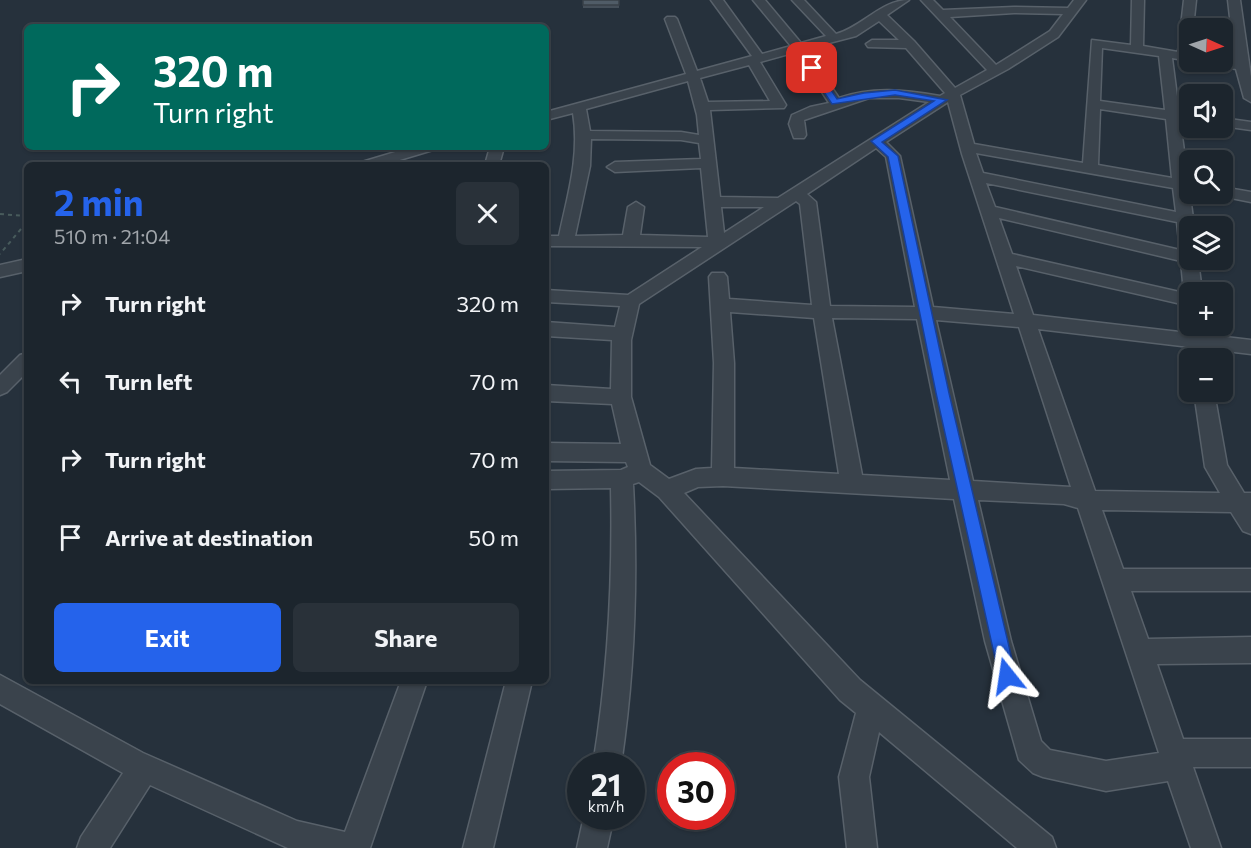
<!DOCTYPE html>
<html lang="en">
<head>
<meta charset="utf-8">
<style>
  :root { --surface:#1c252d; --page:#293139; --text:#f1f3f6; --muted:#a0a5aa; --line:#3a4249; --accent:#2563eb }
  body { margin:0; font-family:Commissioner,sans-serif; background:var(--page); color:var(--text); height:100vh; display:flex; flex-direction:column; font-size:22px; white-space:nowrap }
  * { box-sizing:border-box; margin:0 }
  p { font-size:20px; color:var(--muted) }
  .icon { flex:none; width:33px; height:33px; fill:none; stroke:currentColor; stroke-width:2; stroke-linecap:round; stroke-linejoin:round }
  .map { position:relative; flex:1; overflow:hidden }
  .sheet { position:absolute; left:24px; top:162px; width:525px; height:522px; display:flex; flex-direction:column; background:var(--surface); border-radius:9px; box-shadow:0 2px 4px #0004,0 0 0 2px var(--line) }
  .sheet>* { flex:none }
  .guide { position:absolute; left:24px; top:24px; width:525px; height:126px; border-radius:9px; box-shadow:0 2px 4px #0004,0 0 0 2px var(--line); background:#00695c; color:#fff; overflow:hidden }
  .needle { width:39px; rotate:93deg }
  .fabs { position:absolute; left:1179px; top:18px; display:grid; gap:12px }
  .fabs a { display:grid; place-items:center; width:54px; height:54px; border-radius:9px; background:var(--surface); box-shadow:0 2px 4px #0004,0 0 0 2px var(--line); font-size:30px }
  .speed { position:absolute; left:567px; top:752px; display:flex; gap:12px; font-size:30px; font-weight:700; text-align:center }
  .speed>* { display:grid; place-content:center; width:78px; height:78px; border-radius:50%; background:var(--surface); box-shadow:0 2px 4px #0004,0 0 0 2px var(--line); line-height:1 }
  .speed small { font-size:15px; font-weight:400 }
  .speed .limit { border:9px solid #d22; background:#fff; color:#111 }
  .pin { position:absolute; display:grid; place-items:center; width:51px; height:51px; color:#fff; margin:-26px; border-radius:12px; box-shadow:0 3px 9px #0006 }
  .me { position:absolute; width:66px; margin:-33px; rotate:345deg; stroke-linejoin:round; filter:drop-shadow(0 0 4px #0008) }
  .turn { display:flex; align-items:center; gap:21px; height:126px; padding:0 30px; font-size:27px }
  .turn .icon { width:78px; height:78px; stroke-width:2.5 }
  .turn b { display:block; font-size:42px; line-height:51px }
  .round { display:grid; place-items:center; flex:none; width:63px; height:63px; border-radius:9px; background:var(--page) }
  .head { display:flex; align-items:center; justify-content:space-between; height:102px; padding:0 30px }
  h1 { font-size:36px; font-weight:700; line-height:45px; color:var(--accent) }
  .primary-button { display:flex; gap:12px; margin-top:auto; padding:12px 30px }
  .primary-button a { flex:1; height:69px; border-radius:9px; background:var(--accent); color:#fff; font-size:24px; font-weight:700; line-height:69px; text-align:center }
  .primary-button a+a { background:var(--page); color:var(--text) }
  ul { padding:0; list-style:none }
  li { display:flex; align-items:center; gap:18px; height:78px; padding:0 30px }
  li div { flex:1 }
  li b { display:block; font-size:22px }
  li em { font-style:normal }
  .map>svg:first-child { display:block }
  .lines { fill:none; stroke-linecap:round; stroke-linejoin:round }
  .minor-casing { stroke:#58616a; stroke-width:3 }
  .path { stroke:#485b5c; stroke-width:2; stroke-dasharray:4 4; stroke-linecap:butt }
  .minor { fill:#3a434c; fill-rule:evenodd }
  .wall { fill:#454f59 }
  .building { fill:#505c67; stroke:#384048; stroke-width:1.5 }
  .route { fill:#2563eb; stroke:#184099; stroke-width:1.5 }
</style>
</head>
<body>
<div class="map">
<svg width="1251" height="848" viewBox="0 0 1251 848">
  <rect width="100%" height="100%" fill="#26313c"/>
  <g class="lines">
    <g class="minor-casing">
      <path id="minor" d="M711 0H723L762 54 791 46 753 0H765L801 43 826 36 792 0H804L836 34C862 27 881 0 909 0L887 15 914 41 955 88 987 70 921 0H933L943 10 1014 7 1068 8 1074 0H1086L1058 37 1008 69 960 95 974 144 1083 163 1092 40 1131 45 1132 0H1144L1143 46 1178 52 1184 0H1196L1193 28H1190V61L1172 58 1179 112 1190 114V122L1180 121 1194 226H1190V260H1198L1202 292H1190V306L1016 266 1033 315 1188 333 1190 323V326H1206L1208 335 1251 340V354L1209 349 1210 358H1192L1190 347 1038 329 1095 491 1220 493 1205 467 1194 392H1214L1227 465 1244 493H1251V534L1243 531 1231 512 1102 510 1123 569H1251V591H1131L1148 639 1251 637V663L1157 664 1183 739H1251V767H1193L1221 848H1191L1168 781 1106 791 1043 777 1033 773 1019 760 985 641 954 499 723 486 698 487 684 493 860 680 1052 837 1056 848H1017L879 732 869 777 877 848H847L839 777 856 713 840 700 659 497 639 482 633 484C638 578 635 671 621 765H593C608 673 613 581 611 488L546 489V471L621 470 628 467 626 462 546 461V443L621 444 612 404 546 401V385L611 389 612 340 546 336V322L615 327 620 306 546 302V290L628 295 702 247 546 246V236H559C568 194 580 155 573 113L546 120V112L686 74 665 19 667 17H675L677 19 697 71 752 56ZM1014 13 1063 14 1050 31 996 65 950 17ZM879 21 899 40H872L866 44 868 47 906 48 945 93 940 96C905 90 873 86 839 98L806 49 856 36ZM1102 48 1159 56 1165 110 1100 101ZM796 52 829 103 810 107 792 115 789 124 794 138H804L806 135 804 120 869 98H899L929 102 778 198 720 197 710 110 784 108 786 105 760 62ZM749 65 770 101 708 102 700 78ZM688 81 697 115 699 135 681 132 590 131 586 109ZM948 102 962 154 1014 314 933 307 900 156 886 142ZM1100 109 1166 119 1172 178 1098 165ZM591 139 681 140 699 143 701 159 615 162 607 167 615 172 701 168 708 237 640 235 644 207 636 202 628 207 623 235 575 236 590 166ZM876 148 886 157 915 307 830 306 816 202 807 194ZM976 153 1173 188 1176 212 983 173ZM986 183 1177 222 1180 250 995 207ZM796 201 800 204 812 305 729 299 727 277 724 273H712L709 277 714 363 712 468 696 469 669 479 650 465 631 397V340L639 304ZM721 207H764L724 233ZM999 218 1181 261 1184 293 1012 254ZM730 312 814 318 839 474 734 468V363ZM832 318 917 319 950 480 862 475ZM936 320 1019 327 1071 487 973 481ZM978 500 1064 504 1078 508 1159 753 1106 761 1050 750 1041 741 1011 641Z
        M1228 0H1240L1251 77V102L1244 98 1236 69 1212 65 1210 62H1222V59L1235 61Z
        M1222 118 1251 122V130L1222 126Z
        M412 147H435L433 150 383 165H360L362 162Z
        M490 147H504L499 165H485Z
        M1222 187 1251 192V202L1216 195 1215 194H1222Z
        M27 259V271L0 277V265Z
        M27 353V372L7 392 0 395V375L20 355Z
        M0 675 143 753 297 821 345 832 401 681H427L370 848H288L150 785 110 848H77L81 837 123 773 0 704Z
        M506 681H532L493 848H463Z
        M584 816H614L607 848H577Z"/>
    </g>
    <path class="path" d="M0 214 25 216 26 223 0 254"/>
    <use href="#minor" class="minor"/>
  </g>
  <path class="wall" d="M619 0V8H583V2Z"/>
  <path class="building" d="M583 0H619V5H583Z"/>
  <path class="route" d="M809 66H815L837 99 864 93 895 90 947 100 882 142 898 156 949 393 1016 676 1014 683 1007 685 1001 683 999 676 936 393 888 157 871 141 934 101 895 95 832 104 808 68Z"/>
</svg>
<div class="fabs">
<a><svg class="needle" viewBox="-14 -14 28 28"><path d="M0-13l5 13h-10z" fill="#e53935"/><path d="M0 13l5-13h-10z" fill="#a0a5aa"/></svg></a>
<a><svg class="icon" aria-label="sound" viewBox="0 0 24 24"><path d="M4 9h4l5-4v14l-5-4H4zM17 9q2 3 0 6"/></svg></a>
<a><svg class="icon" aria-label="search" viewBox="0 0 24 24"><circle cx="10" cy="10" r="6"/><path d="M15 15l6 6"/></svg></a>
<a><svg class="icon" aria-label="layers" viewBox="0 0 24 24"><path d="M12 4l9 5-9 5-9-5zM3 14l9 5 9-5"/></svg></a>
<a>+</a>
<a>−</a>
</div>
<div class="speed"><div>21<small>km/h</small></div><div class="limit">30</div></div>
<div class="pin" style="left:812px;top:68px;background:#d93025"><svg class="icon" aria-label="arrive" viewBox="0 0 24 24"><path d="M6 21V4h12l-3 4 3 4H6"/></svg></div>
<svg class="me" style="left:1007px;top:676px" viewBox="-20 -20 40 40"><path d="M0-17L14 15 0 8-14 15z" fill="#2563eb" stroke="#fff" stroke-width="4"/></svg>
<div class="guide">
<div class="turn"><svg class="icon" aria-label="right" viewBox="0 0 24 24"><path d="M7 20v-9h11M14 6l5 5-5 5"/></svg><div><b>320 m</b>Turn right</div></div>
</div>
<section class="sheet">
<div class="head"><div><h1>2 min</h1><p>510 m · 21:04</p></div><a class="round"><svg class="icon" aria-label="close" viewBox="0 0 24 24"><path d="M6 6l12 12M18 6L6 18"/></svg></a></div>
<ul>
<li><svg class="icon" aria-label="right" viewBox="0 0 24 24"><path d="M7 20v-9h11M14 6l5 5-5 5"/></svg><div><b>Turn right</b></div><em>320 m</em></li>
<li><svg class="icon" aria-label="left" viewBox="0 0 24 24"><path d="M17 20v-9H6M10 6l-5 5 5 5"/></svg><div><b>Turn left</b></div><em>70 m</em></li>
<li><svg class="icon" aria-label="right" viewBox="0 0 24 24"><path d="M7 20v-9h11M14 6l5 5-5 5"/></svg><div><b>Turn right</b></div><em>70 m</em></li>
<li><svg class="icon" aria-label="arrive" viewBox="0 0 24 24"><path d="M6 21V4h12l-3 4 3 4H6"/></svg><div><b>Arrive at destination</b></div><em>50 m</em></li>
</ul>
<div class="primary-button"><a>Exit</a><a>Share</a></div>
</section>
</div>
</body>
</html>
